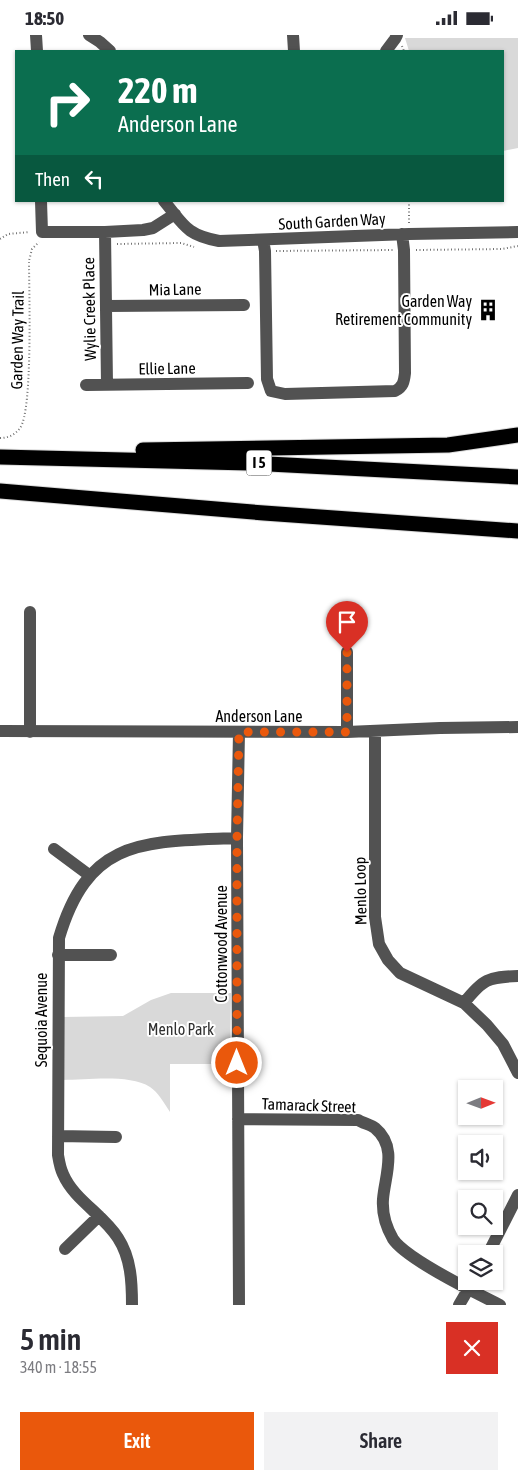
<!DOCTYPE html>
<html lang="en">
<head>
<meta charset="utf-8">
<style>
  :root { --surface:#fff; --page:#f2f2f3; --text:#2b2b33; --muted:#7c7c81; --accent:#ea580c }
  body { margin:0; font-family:"Asap Condensed",sans-serif; background:var(--page); color:var(--text); height:100vh; display:flex; flex-direction:column; font-size:19px; white-space:nowrap }
  * { box-sizing:border-box; margin:0 }
  p { font-size:16px; color:var(--muted) }
  .icon { flex:none; width:28px; height:28px; fill:none; stroke:currentColor; stroke-width:2; stroke-linecap:round; stroke-linejoin:round }
  .map { position:relative; height:1270px; overflow:hidden }
  .sheet { display:flex; flex-direction:column; background:var(--surface); flex:1 }
  .sheet>* { flex:none }
  .top-card { position:absolute; left:15px; top:15px; width:489px; height:152px; border-radius:0px; box-shadow:0 1px 4px #0004; background:#0b6e4f; color:#fff; overflow:hidden }
  .needle { width:32px; rotate:89deg }
  .fabs { position:absolute; left:458px; top:1045px; display:grid; gap:10px }
  .fabs a { display:grid; place-items:center; width:45px; height:45px; border-radius:0px; background:var(--surface); box-shadow:0 1px 4px #0004; font-size:25px }
  .pin { position:absolute; display:grid; place-items:center; width:42px; height:42px; color:#fff; margin:-51px -21px; border-radius:50% 50% 50% 0; rotate:-45deg; box-shadow:0 0 5px #0007 }
  .pin .icon { rotate:45deg }
  .me { position:absolute; width:55px; margin:-28px; rotate:0deg; stroke-linejoin:round; filter:drop-shadow(0 0 4px #0008) }
  .turn { display:flex; align-items:center; gap:18px; height:105px; padding:0 20px; font-size:22px }
  .turn .icon { width:65px; height:65px; stroke-width:2.5 }
  .turn b { display:block; font-size:35px; line-height:42px }
  .then { display:flex; align-items:center; height:48px; padding:0 20px; background:#0003; gap:10px; font-size:19px }
  .round { display:grid; place-items:center; flex:none; width:52px; height:52px; border-radius:0px; background:var(--page) }
  .summary { display:flex; align-items:center; justify-content:space-between; height:85px; padding:0 20px }
  h1 { font-size:30px; font-weight:600; line-height:38px }
  .button { display:flex; gap:10px; margin-top:auto; padding:10px 20px }
  .button a { flex:1; height:58px; border-radius:0px; background:var(--accent); color:#fff; font-size:20px; font-weight:600; line-height:58px; text-align:center }
  .button a+a { background:var(--page); color:var(--text) }
  .status { display:flex; justify-content:space-between; align-items:center; height:35px; padding:0 25px; background:var(--surface); direction:ltr }
  .status svg { height:14px; fill:currentColor }
  .map>svg:first-child { display:block }
  .green { fill:#d9d9d9 }
  .lines { fill:none; stroke-linecap:round; stroke-linejoin:round }
  .highway-casing { stroke:#dbdbdb; stroke-width:17 }
  .path { stroke:#747474; stroke-width:2; stroke-dasharray:1 2.5; stroke-linecap:butt }
  .minor { stroke:#525252; stroke-width:12 }
  .highway { stroke:#000; stroke-width:15 }
  .route { stroke:#ea580c; stroke-width:9; stroke-dasharray:0 16.2 }
  .labels { text-anchor:middle; stroke-width:4; stroke-linejoin:round; paint-order:stroke }
  .shield { fill:#fff; stroke:#4c4c4c; stroke-width:1 }
  .shield-label { font-size:15px; font-weight:bold; fill:#000 }
  .street-label { font-size:16px; fill:#000; stroke:#fff }
  .poi-label { font-size:16px; fill:#000; stroke:#fff; text-anchor:end }
  .park-label { font-size:16px; fill:#303030; stroke:#fff }
</style>
</head>
<body>
<div class="status"><b>18:50</b><svg viewBox="0 0 49 12"><path d="M0 12V9h3v3zM5 12V6h3v6zM10 12V3h3v9zM15 12V0h3v12zM26 1h20v11H26zM47 4h2v5h-2z"/></svg></div>
<div class="map">
<svg width="518" height="1270" viewBox="0 0 518 1270">
  <rect width="100%" height="100%" fill="#fff"/>
  <path class="green" d="M405 3H518V113L503 116 502 16H409Z
    M171 958H231L230 1029H170V1077C164 1068 158 1057 150 1052 129 1039 88 1045 63 1045V982L123 981 151 965Z"/>
  <g class="lines">
    <g class="highway-casing">
      <path id="highway" d="M143 415 448 410 518 400
        M0 422 249 428 518 442
        M0 456 264 478 518 496"/>
    </g>
    <path class="path" d="M402 11 404 16
      M409 166V189
      M0 204 8 199 30 197
      M117 209 181 208 194 212
      M416 215 502 214 518 211
      M276 216 394 215
      M0 403C8 403 15 400 20 393 33 376 29 254 29 226L32 214 39 207"/>
    <path class="minor" d="M36 0 37 16
      M89 0 100 7 110 16
      M293 0 294 16
      M386 16 395 4 397 0
      M41 166 42 197H105L143 195 153 193 175 179
      M164 166C184 190 186 200 219 206L409 199 518 197
      M105 197 107 349
      M263 205 265 216 267 344 271 356 285 359 395 356C403 352 404 347 405 338L404 215 402 199
      M106 271 244 270
      M86 350 248 348
      M347 617V697
      M0 696 347 697 440 693 518 692
      M375 696V882L379 909 388 925 400 938 464 968 487 990 503 1009 518 1038
      M30 697V577
      M54 814 89 840
      M58 920H111
      M464 968C483 944 488 942 518 941
      M238 1084 358 1085C363 1088 371 1090 375 1093 398 1112 385 1140 383 1164 382 1178 386 1192 393 1204 406 1224 476 1258 500 1270
      M58 1101 116 1102
      M65 1214 99 1181
      M488 1219 518 1160
      M132 1270C132 1247 131 1223 118 1203 103 1179 74 1165 63 1139 60 1133 59 1126 58 1120L59 903C89 801 146 807 237 803
      M239 1270 237 803 239 697
      M459 1270 473 1246"/>
    <use href="#highway" class="highway"/>
  </g>
  <g class="lines">
    <path class="route" d="M237 1028V804L239 697H347V617"/>
  </g>
  <defs>
    <g id="building-bare" transform="scale(1.725)"><path d="M-4-6H4V6H1V3H-1V6H-4ZM-2.5-4.3h1.7v1.8h-1.7ZM.8-4.3h1.7v1.8H.8ZM-2.5-1h1.7V.8h-1.7ZM.8-1h1.7V.8H.8Z" fill="#000" stroke="#fff" stroke-width="2.5" paint-order="stroke"/></g>
  </defs>
  <g fill-rule="evenodd">
    <use href="#building-bare" x="488" y="275"/>
  </g>
  <g class="labels">
    <rect class="shield" x="246.5" y="415.5" width="25" height="25" rx="4"/>
    <g class="shield-label">
      <text x="259" y="433">I 5</text>
    </g>
    <g class="street-label">
      <text transform="translate(332 186) rotate(-3)" y="6">South Garden Way</text>
      <text transform="translate(175 254) rotate(-1)" y="6">Mia Lane</text>
      <text transform="translate(89 274) rotate(-91)" y="6">Wylie Creek Place</text>
      <text transform="translate(17 305) rotate(-89)" y="6">Garden Way Trail</text>
      <text transform="translate(167 333) rotate(-1)" y="6">Ellie Lane</text>
      <text x="259" y="687">Anderson Lane</text>
      <text transform="translate(360 856) rotate(-91)" y="6">Menlo Loop</text>
      <text transform="translate(221 909) rotate(-90)" y="6">Cottonwood Avenue</text>
      <text transform="translate(41 985) rotate(-90)" y="6">Sequoia Avenue</text>
      <text transform="translate(309 1070) rotate(2)" y="6">Tamarack Street</text>
    </g>
    <g class="poi-label">
      <text x="472" y="272">Garden Way<tspan x="472" dy="18">Retirement Community</tspan></text>
    </g>
    <g class="park-label">
      <text x="181" y="1000">Menlo Park</text>
    </g>
  </g>
</svg>
<div class="fabs">
<a><svg class="needle" viewBox="-14 -14 28 28"><path d="M0-13l5 13h-10z" fill="#e53935"/><path d="M0 13l5-13h-10z" fill="#7c7c81"/></svg></a>
<a><svg class="icon" aria-label="sound" viewBox="0 0 24 24"><path d="M4 9h4l5-4v14l-5-4H4zM17 9q2 3 0 6"/></svg></a>
<a><svg class="icon" aria-label="search" viewBox="0 0 24 24"><circle cx="10" cy="10" r="6"/><path d="M15 15l6 6"/></svg></a>
<a><svg class="icon" aria-label="layers" viewBox="0 0 24 24"><path d="M12 4l9 5-9 5-9-5zM3 14l9 5 9-5"/></svg></a>
</div>
<div class="pin" style="left:347px;top:617px;background:#d93025"><svg class="icon" aria-label="arrive" viewBox="0 0 24 24"><path d="M6 21V4h12l-3 4 3 4H6"/></svg></div>
<svg class="me" style="left:237px;top:1028px" viewBox="-20 -20 40 40"><circle r="17" fill="#ea580c" stroke="#fff" stroke-width="3"/><path d="M0-11L8 9 0 5-8 9z" fill="#fff"/></svg>
<div class="top-card">
<div class="turn"><svg class="icon" aria-label="right" viewBox="0 0 24 24"><path d="M7 20v-9h11M14 6l5 5-5 5"/></svg><div><b>220 m</b>Anderson Lane</div></div>
<div class="then">Then<svg class="icon" aria-label="left" viewBox="0 0 24 24"><path d="M17 20v-9H6M10 6l-5 5 5 5"/></svg></div>
</div>
</div>
<section class="sheet">
<div class="summary"><div><h1>5 min</h1><p>340 m · 18:55</p></div><a class="round" style="background:#d93025;color:#fff"><svg class="icon" aria-label="close" viewBox="0 0 24 24"><path d="M6 6l12 12M18 6L6 18"/></svg></a></div>
<div class="button"><a>Exit</a><a>Share</a></div>
</section>
</body>
</html>
